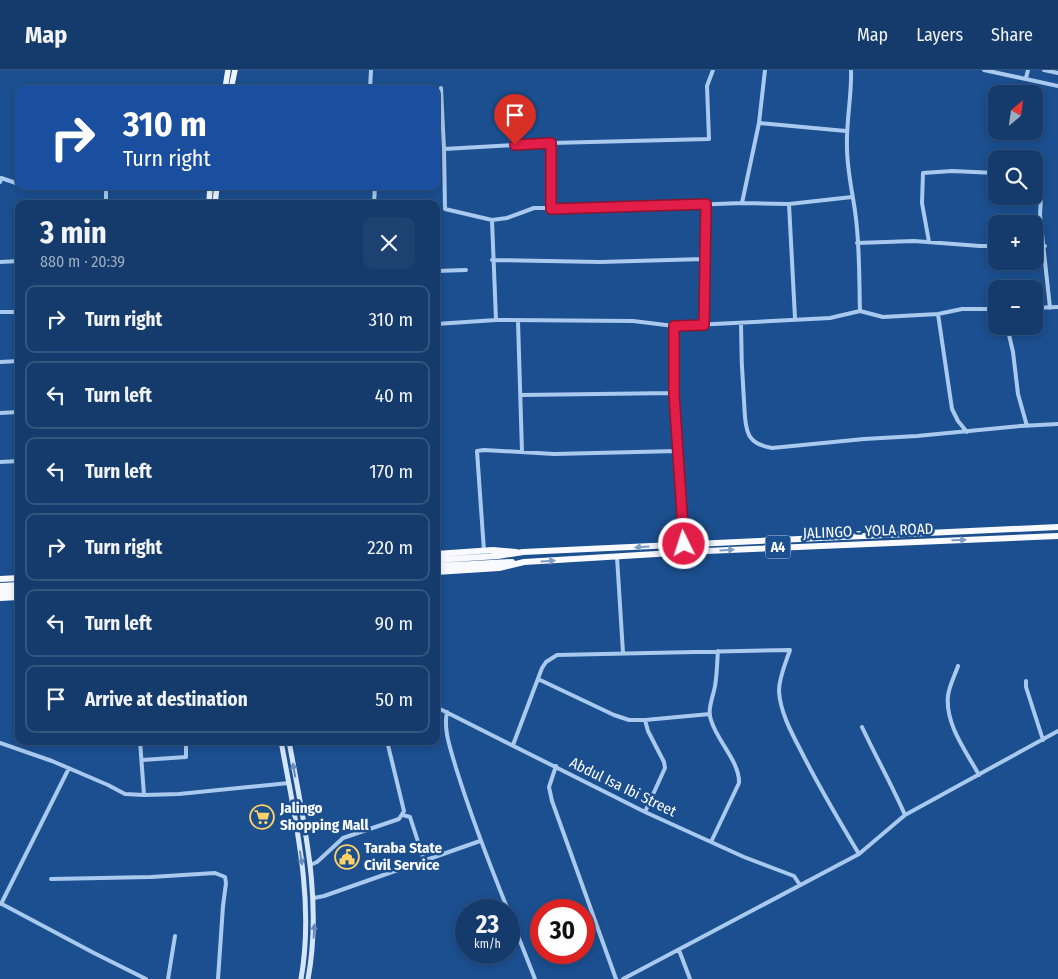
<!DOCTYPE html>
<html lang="en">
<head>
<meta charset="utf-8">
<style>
  :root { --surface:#143b6b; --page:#1d4271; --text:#f1f3f6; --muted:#9dadc1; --line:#33557e }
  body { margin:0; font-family:"Fira Sans Condensed",sans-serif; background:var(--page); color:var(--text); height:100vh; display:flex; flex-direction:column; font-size:19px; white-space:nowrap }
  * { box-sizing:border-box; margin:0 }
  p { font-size:16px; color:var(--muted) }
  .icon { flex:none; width:28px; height:28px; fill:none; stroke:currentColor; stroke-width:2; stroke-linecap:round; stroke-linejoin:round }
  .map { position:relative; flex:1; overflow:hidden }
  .drawer { position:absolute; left:15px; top:130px; width:425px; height:545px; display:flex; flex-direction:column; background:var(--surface); border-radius:10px; box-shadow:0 2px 8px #0003,0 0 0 1px var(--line) }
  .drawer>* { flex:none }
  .banner { position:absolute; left:15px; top:15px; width:425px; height:105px; border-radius:10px; box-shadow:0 2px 8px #0003,0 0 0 1px var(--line); background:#1a4fa0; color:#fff; overflow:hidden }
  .needle { width:32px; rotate:29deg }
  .controls { position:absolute; left:988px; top:15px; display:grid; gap:10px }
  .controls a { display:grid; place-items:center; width:55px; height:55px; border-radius:10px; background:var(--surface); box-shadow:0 2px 8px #0003,0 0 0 1px var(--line); font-size:25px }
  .speed { position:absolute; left:455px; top:829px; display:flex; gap:10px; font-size:25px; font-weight:700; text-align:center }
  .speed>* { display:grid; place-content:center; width:65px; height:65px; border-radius:50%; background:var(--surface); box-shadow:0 2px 8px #0003,0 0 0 1px var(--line); line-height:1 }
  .speed small { font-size:12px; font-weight:400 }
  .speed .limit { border:8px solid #d22; background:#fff; color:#111 }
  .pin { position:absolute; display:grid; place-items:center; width:42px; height:42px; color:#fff; margin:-51px -21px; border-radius:50% 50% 50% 0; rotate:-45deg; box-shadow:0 0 5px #0007 }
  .pin .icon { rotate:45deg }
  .me { position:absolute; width:55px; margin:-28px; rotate:356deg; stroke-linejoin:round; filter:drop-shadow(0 0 4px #0008) }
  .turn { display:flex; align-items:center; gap:18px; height:105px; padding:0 25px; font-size:22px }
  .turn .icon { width:65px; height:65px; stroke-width:2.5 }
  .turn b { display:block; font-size:35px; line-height:42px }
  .round { display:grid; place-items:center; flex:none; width:52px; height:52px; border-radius:10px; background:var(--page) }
  .headline { display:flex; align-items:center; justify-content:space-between; height:85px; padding:0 25px }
  h1 { font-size:30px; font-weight:700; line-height:38px }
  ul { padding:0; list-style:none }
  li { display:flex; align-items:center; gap:15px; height:68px; margin:0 10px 8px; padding:0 15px; border:2px solid var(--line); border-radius:10px }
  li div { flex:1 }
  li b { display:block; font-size:19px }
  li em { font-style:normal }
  header { display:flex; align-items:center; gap:30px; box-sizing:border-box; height:70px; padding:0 25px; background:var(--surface); border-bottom:1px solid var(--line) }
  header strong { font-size:24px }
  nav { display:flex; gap:28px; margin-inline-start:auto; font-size:18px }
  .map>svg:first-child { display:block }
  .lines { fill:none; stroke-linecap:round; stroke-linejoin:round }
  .minor { stroke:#a9c9ee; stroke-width:4 }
  .secondary { stroke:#d6e6fa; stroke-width:5 }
  .primary { stroke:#f0f6ff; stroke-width:5.5 }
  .trunk { stroke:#f8faff; stroke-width:6 }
  .oneway { fill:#7e9cc1 }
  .oneway2 { fill:#668bba }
  .route-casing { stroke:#92132f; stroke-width:12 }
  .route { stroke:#e11d48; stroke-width:9 }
  .labels { text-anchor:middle; stroke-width:5; stroke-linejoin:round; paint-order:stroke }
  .shield { fill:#1b4f8f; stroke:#bbcadd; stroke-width:1 }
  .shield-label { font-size:14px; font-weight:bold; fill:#fff }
  .street-label { font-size:15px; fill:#fff; stroke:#1b4f8f }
  .poi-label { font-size:15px; font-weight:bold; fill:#fff; stroke:#1b4f8f; text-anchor:start }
</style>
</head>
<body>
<header>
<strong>Map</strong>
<nav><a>Map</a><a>Layers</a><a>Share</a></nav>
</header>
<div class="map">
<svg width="1058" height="909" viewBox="0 0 1058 909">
  <rect width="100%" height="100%" fill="#1b4f8f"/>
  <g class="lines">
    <path class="minor" d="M851 0C852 25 846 51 847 77 847 99 852 120 855 141 860 174 859 208 860 241
      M984 0 1058 16
      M1044 0 1058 3
      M1026 8 1028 0
      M441 18 444 79 445 139 492 150 507 148 534 138H611L742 133 789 134 852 127
      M370 19 371 0
      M759 53 846 61
      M551 73V139
      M444 79 551 73 709 69 707 16 713 0
      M1034 106 1037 107 1041 127 1040 145 1050 238
      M0 112 1 108 19 114
      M28 116 77 119 216 118
      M742 133 759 53 765 0
      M106 134V119
      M374 134 375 116
      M789 134 795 248
      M492 150 496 250
      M929 172 922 133 923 103 952 101 996 103
      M857 173 914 171 980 176H996
      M1034 176H1045
      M492 190 600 192 704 189
      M0 192 19 191
      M436 201 466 200
      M1034 238 1058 237
      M0 242H19
      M938 244 952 339 958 351 967 362
      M518 251 522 382
      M741 253C741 279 742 305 744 331 745 342 744 355 749 365 754 374 763 376 772 378L864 369 917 366 1020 356 1058 354
      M436 254 496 250 633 251 674 256 830 248 860 241 883 247 938 244 962 239H996
      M704 255 706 134
      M674 256V323L684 474
      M1007 256 1013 282 1018 324 1027 356
      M0 292 19 291
      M521 325 674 323
      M0 343 19 342
      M0 392 19 391
      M484 481 477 381 484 380 554 384 678 381
      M617 487 623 583
      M958 596C955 605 949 616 948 626 945 654 966 681 979 705
      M538 609 614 645 629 650H645L710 644
      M1026 611V617L1043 670
      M436 637 645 742 744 787 794 806 800 815
      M447 642C443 660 451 680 456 698 471 746 489 793 508 840
      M645 650 648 661 664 692 665 698 645 742
      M862 657C876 687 892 715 905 745
      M140 671 144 725
      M0 673 52 691 108 715 125 724 144 725 179 724 289 713
      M513 675 542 598 546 592 557 585 790 580C786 592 779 607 779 621 780 641 791 662 800 679 818 715 838 749 859 784
      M142 690 186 687V671
      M556 696 549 717 552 731 616 909
      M403 745 410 747 424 790
      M711 772 739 713C740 692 717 671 711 650 707 640 713 627 715 616 717 605 717 593 718 581
      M310 795 317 792 343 768 399 749 404 741 387 671
      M51 809 151 807 215 803 225 807 226 813 223 836 218 909
      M314 828 324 826 480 771
      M0 833 94 883 146 909
      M1 834 69 698
      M509 843 535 909
      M679 880 690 909
      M168 909 175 866
      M623 909 859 784 905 745 1058 661"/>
    <path class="secondary" d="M281 671C295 749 315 830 301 909
      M289 671C303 750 323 829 308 909"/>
    <path class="primary" d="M225 19 228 0
      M231 19 235 0
      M209 134 210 116
      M215 134 217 116"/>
    <path class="trunk" d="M436 484 493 480 516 482
      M436 490 498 486 523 482 1058 457
      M436 496 512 492
      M436 502 499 498 524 492 706 481 1058 466
      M0 509 19 508
      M0 516 19 515
      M0 522 19 521
      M0 528 19 527"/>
  </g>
  <defs><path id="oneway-solid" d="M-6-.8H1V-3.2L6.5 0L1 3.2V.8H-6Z" transform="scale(1.25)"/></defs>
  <g class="oneway">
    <use href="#oneway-solid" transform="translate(959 470) rotate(-2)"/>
    <use href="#oneway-solid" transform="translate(642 477) rotate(176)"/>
    <use href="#oneway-solid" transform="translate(727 480) rotate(-3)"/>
    <use href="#oneway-solid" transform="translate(548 491) rotate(-3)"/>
  </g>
  <g class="oneway2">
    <use href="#oneway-solid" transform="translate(294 700) rotate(-100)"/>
    <use href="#oneway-solid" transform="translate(301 788) rotate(81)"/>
    <use href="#oneway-solid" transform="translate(314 861) rotate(-87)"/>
  </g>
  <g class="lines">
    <g class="route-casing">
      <path id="route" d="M515 75 551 73V139L706 134 704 255 674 256V324L684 474"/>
    </g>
    <use href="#route" class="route"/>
  </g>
  <defs>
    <g id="supermarket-ring" transform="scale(1.25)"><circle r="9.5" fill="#1b4f8f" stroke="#ffd166" stroke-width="1.5"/><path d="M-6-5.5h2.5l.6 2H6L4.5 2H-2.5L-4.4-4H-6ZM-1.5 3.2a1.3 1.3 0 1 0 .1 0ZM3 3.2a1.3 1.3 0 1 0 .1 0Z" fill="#ffd166"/></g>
    <g id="civic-ring" transform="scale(1.25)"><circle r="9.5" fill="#1b4f8f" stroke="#ffd166" stroke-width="1.5"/><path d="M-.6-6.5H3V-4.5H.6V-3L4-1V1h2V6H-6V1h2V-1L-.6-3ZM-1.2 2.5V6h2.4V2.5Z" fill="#ffd166"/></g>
  </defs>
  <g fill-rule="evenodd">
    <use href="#supermarket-ring" x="262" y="747"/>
    <use href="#civic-ring" x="347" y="787"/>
  </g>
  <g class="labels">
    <rect class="shield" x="765.5" y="465.5" width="25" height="23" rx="4"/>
    <g class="shield-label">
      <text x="778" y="482">A4</text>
    </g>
    <g class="street-label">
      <text transform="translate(868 461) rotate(-2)" y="5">JALINGO - YOLA ROAD</text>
      <text transform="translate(623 717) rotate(26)" y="5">Abdul Isa Ibi Street</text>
    </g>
    <g class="poi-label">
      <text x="280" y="743">Jalingo<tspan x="280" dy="17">Shopping Mall</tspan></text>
      <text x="364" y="783">Taraba State<tspan x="364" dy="17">Civil Service</tspan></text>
    </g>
  </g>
</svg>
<div class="controls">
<a><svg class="needle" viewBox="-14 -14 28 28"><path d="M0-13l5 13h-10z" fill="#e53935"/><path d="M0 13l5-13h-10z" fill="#9dadc1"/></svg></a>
<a><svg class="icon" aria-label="search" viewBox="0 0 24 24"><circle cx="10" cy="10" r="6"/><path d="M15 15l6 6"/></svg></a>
<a>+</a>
<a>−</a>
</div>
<div class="speed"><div>23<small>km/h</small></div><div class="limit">30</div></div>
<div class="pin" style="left:515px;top:75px;background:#d93025"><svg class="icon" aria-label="arrive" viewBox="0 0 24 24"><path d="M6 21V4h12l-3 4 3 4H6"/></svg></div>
<svg class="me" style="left:684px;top:474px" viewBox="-20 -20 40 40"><circle r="17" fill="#e11d48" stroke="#fff" stroke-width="3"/><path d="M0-11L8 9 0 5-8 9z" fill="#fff"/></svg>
<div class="banner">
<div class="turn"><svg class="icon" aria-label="right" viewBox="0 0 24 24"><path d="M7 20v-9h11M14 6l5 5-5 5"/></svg><div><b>310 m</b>Turn right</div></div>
</div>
<section class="drawer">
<div class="headline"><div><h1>3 min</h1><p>880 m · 20:39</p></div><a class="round"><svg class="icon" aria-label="close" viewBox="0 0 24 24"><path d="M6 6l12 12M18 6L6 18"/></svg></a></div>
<ul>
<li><svg class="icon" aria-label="right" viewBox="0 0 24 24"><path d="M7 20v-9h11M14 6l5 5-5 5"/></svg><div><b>Turn right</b></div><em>310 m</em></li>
<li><svg class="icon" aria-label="left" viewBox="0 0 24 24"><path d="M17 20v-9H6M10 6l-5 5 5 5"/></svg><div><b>Turn left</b></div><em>40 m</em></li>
<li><svg class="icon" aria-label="left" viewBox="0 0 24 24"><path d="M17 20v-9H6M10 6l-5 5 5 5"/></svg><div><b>Turn left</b></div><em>170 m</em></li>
<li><svg class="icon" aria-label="right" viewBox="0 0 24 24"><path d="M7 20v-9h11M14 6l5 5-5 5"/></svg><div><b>Turn right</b></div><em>220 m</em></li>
<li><svg class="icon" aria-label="left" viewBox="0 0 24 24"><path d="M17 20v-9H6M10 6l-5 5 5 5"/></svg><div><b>Turn left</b></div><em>90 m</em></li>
<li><svg class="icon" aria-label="arrive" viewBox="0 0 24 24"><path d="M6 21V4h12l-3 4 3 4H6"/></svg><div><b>Arrive at destination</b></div><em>50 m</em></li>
</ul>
</section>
</div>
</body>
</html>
